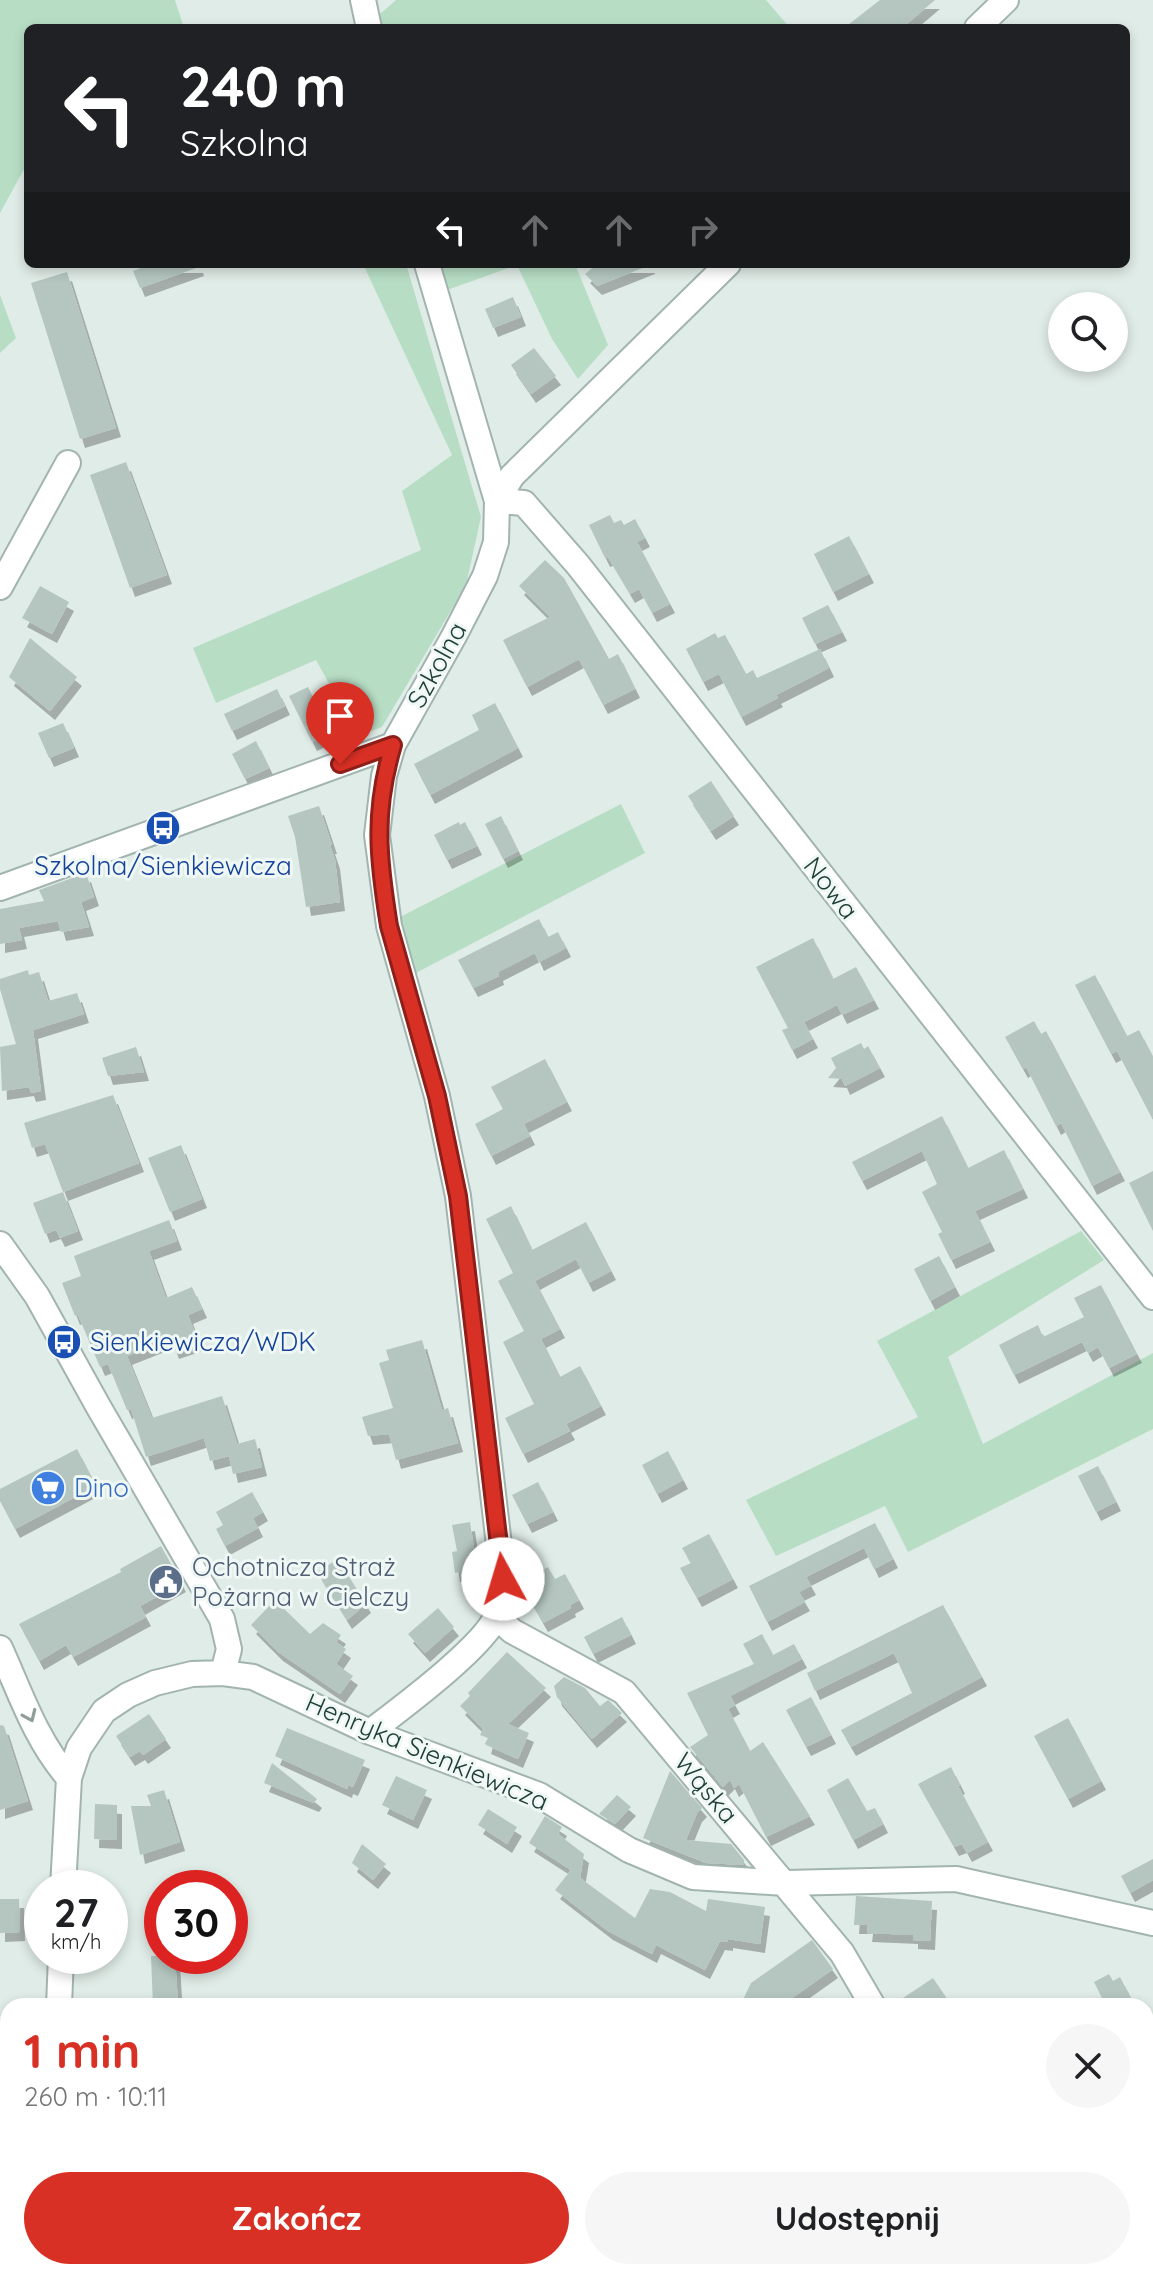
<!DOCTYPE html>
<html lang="pl">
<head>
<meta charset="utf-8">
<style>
  :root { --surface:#fff; --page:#f6f6f6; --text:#202124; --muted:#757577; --accent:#d93025 }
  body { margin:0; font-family:Quicksand,sans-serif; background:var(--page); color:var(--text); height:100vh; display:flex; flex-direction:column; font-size:30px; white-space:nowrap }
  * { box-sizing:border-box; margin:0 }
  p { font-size:26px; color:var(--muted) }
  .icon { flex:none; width:44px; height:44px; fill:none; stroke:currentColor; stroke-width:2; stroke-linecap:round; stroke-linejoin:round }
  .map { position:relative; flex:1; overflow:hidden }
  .details { position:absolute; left:0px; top:1998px; width:1154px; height:282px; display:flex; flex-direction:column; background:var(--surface); border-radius:24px 24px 0 0; box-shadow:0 4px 12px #0003 }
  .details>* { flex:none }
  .top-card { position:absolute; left:24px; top:24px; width:1106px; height:244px; border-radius:12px; box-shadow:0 4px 12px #0003; background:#202124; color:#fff; overflow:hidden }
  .controls { position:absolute; left:1048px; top:292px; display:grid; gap:16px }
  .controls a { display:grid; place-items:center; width:80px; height:80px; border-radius:50%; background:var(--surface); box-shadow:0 4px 12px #0003; font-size:40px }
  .speed { position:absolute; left:24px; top:1870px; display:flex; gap:16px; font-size:40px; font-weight:700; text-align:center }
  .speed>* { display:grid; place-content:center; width:104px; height:104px; border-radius:50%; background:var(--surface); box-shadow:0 4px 12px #0003; line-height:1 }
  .speed small { font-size:20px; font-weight:400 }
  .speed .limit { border:12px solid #d22; background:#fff; color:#111 }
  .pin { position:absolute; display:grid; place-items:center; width:68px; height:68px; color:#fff; margin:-82px -34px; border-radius:50% 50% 50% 0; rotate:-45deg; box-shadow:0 0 8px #0007 }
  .pin .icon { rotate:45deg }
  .me { position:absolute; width:88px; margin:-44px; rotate:354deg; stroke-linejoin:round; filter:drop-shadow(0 0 6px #0008) }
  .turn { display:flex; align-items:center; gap:28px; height:168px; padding:0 24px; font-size:36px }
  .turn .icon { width:104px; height:104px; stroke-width:2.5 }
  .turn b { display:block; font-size:56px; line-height:68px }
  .lanes { display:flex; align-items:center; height:76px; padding:0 24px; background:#0003; justify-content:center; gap:40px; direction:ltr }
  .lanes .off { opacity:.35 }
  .round { display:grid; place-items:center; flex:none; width:84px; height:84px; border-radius:42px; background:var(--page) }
  .overview { display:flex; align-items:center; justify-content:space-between; height:136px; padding:0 24px }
  h1 { font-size:48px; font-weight:700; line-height:60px; color:var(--accent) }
  .cta { display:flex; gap:16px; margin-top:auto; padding:16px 24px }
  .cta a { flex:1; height:92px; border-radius:48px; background:var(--accent); color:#fff; font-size:32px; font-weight:700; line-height:92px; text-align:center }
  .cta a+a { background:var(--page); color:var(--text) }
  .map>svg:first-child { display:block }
  .green { fill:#b7dec5 }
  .building { fill:#b5c6c0; filter:url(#shadow) }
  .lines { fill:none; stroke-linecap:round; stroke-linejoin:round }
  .minor-casing { stroke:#a2b4af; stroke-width:28 }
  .minor { stroke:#fff; stroke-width:24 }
  .oneway { stroke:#8f9e9b }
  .route-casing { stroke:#8d1f18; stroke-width:20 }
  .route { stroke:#d93025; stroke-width:14 }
  .labels { text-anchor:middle; stroke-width:6; stroke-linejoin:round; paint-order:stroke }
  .street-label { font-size:26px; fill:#1f3d37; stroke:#f0f8f5 }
  .transit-label { font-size:26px; fill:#164399; stroke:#f0f8f5 }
  .shop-label { font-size:26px; fill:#366cbe; stroke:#f0f8f5; text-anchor:start }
  .service-label { font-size:26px; fill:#4e5e75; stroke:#f0f8f5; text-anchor:start }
</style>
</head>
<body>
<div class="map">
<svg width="1153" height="2279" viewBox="0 0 1153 2279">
  <defs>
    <filter id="shadow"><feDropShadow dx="5" dy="9" stdDeviation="0" flood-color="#0004"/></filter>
  </defs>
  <rect width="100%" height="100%" fill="#e0ece7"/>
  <path class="green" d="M0 0H175L184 28H28V162L0 213Z
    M396 0H766L790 28H383L380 14Z
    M363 264H406L481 517 466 585 382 727 358 736 316 660 216 703 193 648 421 550 402 491 452 455Z
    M439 264H575L608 345 578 379 552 339 517 265 447 290Z
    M0 295 16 338 0 353Z
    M621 804 645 853 412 975 398 918Z
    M1081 1231 1104 1260 948 1357 983 1444 1153 1353V1429L908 1552 885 1506 776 1556 746 1500 918 1417 877 1341Z"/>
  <path class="building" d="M880 0H935L902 28H844Z
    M152 264H198L199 267 140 288 133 271Z
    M597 264H650V265L597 286 585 274Z
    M67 272 116 428 80 439 31 283Z
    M513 297 521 317 493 328 485 309Z
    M534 348 556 376 531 394 511 365Z
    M126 462 167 575 130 588 90 475Z
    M610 515 614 523 621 520 624 525 635 519 645 538 637 542 670 604 652 613 639 589 630 594 608 557 605 558 589 525Z
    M849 536 869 574 833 592 814 554Z
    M545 560 564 578 609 659 618 654 635 689 603 705 579 659 527 687 503 640 550 617 519 586Z
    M40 586 69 602 52 634 22 618Z
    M828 605 842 632 815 644 802 618Z
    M715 633 718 638 725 635 746 674 753 670 757 678 820 649 829 668 776 695 778 698 741 717 719 674 703 682 686 649Z
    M30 638 77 677 50 711 9 677Z
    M308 687 331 733 312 742 289 696Z
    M277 689 285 706 232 731 224 714Z
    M495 703 518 748 430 795 414 764 479 730 472 715Z
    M63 723 74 748 49 758 38 733Z
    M256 741 269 768 245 779 232 754Z
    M711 781 734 816 711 831 688 796Z
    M319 806 332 845H330L335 860 340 902 306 907 295 837 288 816Z
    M501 816 518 851 503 859 485 824Z
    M459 822 460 825 465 822 477 846 447 860 434 835Z
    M86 873 94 897 81 902 89 927 61 932 58 921 19 928 22 940 0 944V909L44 901 39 890Z
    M539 919 548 937 558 932 566 948 539 962 535 953 498 972 499 976 473 988 458 960Z
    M813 938 833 979 856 967 874 1000 842 1015 837 1005 804 1022 813 1039 792 1050 782 1030 788 1028 756 967Z
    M28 970 29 975 39 972 48 1001 77 993 84 1014 33 1030 41 1091 31 1093 29 1087 2 1091 0 1047 16 1044 0 989V979Z
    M1095 975 1127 1036 1139 1030 1153 1057V1120L1117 1051 1111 1054 1075 985Z
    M1034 1021 1041 1034 1046 1031 1120 1172 1092 1186 1061 1123 1056 1126 1026 1067 1023 1069 1005 1037Z
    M861 1043 864 1049 868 1046 880 1068 845 1086 842 1079 828 1078 836 1068 831 1058Z
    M136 1047 144 1072 108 1076 102 1058Z
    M545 1059 567 1102 524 1124 530 1136 491 1156 475 1124 503 1109 491 1087Z
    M113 1095 139 1163 63 1192 45 1144 32 1148 24 1123Z
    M942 1116 968 1168 1004 1150 1023 1189 975 1211 990 1242 951 1260 938 1234 942 1232 922 1192 937 1184 922 1151 862 1181 852 1162Z
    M181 1145 202 1199 170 1212 148 1158Z
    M1153 1171V1231L1129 1183Z
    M63 1192 78 1231 60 1238 56 1230 45 1234 33 1203Z
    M511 1206 532 1250 586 1222 611 1271 588 1283 576 1259 535 1281 560 1329 541 1339 560 1377 580 1366 601 1406 566 1424 570 1431 523 1454 505 1418 534 1404 503 1342 524 1331 498 1281 513 1273 486 1219Z
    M169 1220 177 1241 149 1251 166 1298 192 1287 202 1309 188 1315 198 1342 174 1350 170 1339 127 1356 152 1418 222 1396 237 1444 255 1439 262 1467 233 1474 229 1456 210 1461 204 1438 146 1457 131 1409 127 1410 108 1364 100 1367 78 1315 75 1316 62 1283 81 1276 74 1256Z
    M939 1256 955 1287 930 1301 914 1269Z
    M1101 1285 1137 1354 1109 1368 1098 1347 1088 1353 1082 1342 1014 1375 999 1345 1038 1325 1043 1337 1084 1317 1074 1298Z
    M422 1340 442 1410 448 1408 458 1443 396 1460 389 1434 368 1436 362 1417 393 1408 379 1363 389 1360 386 1350Z
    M77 1449 96 1486 15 1529 0 1501V1489Z
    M668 1451 683 1480 657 1494 642 1465Z
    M1098 1466 1116 1502 1096 1512 1078 1476Z
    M538 1482 553 1512 527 1524 512 1495Z
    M252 1492 263 1512 253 1518 258 1528 225 1546 216 1529 223 1525 216 1512Z
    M470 1522 474 1549 484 1547 488 1584 463 1586 460 1572 455 1573 452 1552 457 1551 452 1525Z
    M875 1523 893 1559 874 1569 864 1548 806 1577 811 1586 799 1592 805 1602 767 1622 749 1586Z
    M709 1534 733 1579 697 1598 680 1568 691 1563 682 1548Z
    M161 1546 181 1583 140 1606 146 1617 73 1657 66 1645 39 1661 19 1624 121 1572 120 1569Z
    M338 1559 366 1604 347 1620 317 1572Z
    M548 1567 555 1579 565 1574 579 1600 570 1605 571 1608 543 1623 520 1583Z
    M275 1600 310 1634 323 1623 341 1635 336 1642 346 1649 336 1664 353 1676 340 1694 278 1652 251 1625Z
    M943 1605 982 1677 851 1747 841 1730 912 1693 894 1653 815 1691 807 1673Z
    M438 1608 454 1627 425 1653 408 1634Z
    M622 1617 631 1635 593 1654 584 1637Z
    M762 1634 773 1655 794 1644 802 1659 730 1696 735 1705 728 1709 750 1751 763 1742 810 1816 766 1837 739 1784 734 1788 730 1780 723 1787 690 1747 708 1735 687 1693 754 1664 743 1644Z
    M507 1652 546 1688 508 1724 529 1733 518 1759 486 1745 488 1738 480 1735 483 1729 460 1706 470 1696 468 1693Z
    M564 1677 585 1688 600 1706 608 1700 622 1713 592 1739 557 1697 554 1686Z
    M811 1697 831 1735 806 1747 786 1710Z
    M149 1714 166 1739 143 1755 140 1751 130 1757 116 1736Z
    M1068 1718 1101 1781 1068 1799 1034 1736Z
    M0 1725 4 1726 28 1801 0 1810Z
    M287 1728 365 1760 353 1787 348 1785 347 1789 275 1756Z
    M272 1763 317 1799 314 1803 264 1783Z
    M951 1767 960 1785 958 1786 988 1842 967 1853 962 1844 954 1847 918 1784Z
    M670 1771 702 1808 697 1813 686 1840 731 1844 744 1860V1865L706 1863 643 1838Z
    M396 1776 427 1790 413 1820 382 1805Z
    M848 1778 867 1811 875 1808 883 1824 853 1840 827 1790Z
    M164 1790 180 1842 140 1855 131 1806H151L147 1795Z
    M617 1795 631 1807 615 1824 599 1814Z
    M95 1804 117 1805V1840L94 1839Z
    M488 1809 517 1827 507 1844 478 1825Z
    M545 1816 562 1827 558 1834 584 1854 580 1878 635 1918 650 1889 670 1892 706 1911 708 1899 765 1907 760 1944 728 1939V1942L720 1941 705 1970 656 1945 652 1954 608 1931 555 1890 571 1870 529 1843Z
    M362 1844 386 1864 373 1880 352 1863Z
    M1153 1859V1880L1130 1893 1121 1876Z
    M856 1896 932 1901 930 1941 913 1940V1935L867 1933 868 1925H854Z
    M0 1899H19L20 1932 0 1933Z
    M812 1940 833 1969 781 2006H740L751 1983Z
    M151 1956H175L178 2006H153Z
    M1109 1974 1113 1981 1120 1977 1135 2006H1106L1094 1982Z
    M933 1978 952 2006H891Z"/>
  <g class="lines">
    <g class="minor-casing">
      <path id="minor" d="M363 0 369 28
        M977 28 1006 0
        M427 264 497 501
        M497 501 524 503 578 565 1153 1297
        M0 587 68 463
        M0 888 393 745
        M0 1244 37 1296 98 1406 222 1619 229 1649 223 1673
        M497 1617 512 1631 624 1692 842 1953 873 2006
        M0 1648C20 1692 36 1741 69 1778
        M370 1732C400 1709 484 1647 497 1615 502 1604 502 1591 503 1579L458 1196 437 1096 389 926 377 835 384 776 393 745 454 636 485 576 496 542 497 501 512 476 728 264
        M63 1888 69 1778 79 1748 104 1711 128 1695 155 1683 192 1674 223 1673 253 1677 370 1732 539 1795 629 1850 693 1877 785 1883 956 1879 1153 1923
        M59 2006 61 1956
        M67 2272 68 2279
        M1107 2272 1112 2279"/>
    </g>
    <use href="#minor" class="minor"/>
  </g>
  <defs><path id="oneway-chevron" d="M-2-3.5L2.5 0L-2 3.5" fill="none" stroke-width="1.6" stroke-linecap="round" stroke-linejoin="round" transform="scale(2)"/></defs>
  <use class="oneway" href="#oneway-chevron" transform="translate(30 1716) rotate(66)"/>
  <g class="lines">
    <g class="route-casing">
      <path id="route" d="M340 764 393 745C373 812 378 858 389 926L437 1096 458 1196 503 1579"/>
    </g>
    <use href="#route" class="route"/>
  </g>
  <defs>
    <g id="bus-disc" transform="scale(1.8)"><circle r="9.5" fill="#1a4fb4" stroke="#f0f8f5"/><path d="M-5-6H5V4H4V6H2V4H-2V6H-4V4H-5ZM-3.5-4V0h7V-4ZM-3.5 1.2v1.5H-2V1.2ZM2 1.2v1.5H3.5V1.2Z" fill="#fff"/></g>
    <g id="supermarket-disc" transform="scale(1.8)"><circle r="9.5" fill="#3f7fe0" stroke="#f0f8f5"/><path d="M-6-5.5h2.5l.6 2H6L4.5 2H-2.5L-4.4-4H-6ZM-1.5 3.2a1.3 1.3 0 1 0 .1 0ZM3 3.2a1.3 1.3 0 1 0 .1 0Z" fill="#fff"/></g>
    <g id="civic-disc" transform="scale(1.8)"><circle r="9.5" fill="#5c6f8a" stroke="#f0f8f5"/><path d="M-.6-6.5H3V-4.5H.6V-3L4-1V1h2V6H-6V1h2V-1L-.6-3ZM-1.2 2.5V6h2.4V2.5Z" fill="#fff"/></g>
  </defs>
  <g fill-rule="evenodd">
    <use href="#bus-disc" x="163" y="828"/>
    <use href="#bus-disc" x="64" y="1342"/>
    <use href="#supermarket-disc" x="48" y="1488"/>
    <use href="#civic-disc" x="166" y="1582"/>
  </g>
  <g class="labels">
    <g class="street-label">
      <text transform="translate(437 665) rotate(-61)" y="9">Szkolna</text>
      <text transform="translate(831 888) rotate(52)" y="9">Nowa</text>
      <text transform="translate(427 1752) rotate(23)" y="9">Henryka Sienkiewicza</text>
      <text transform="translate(706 1788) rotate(50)" y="9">Wąska</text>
    </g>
    <g class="transit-label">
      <text x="163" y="875">Szkolna/Sienkiewicza</text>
      <text x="90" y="1351" text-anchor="start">Sienkiewicza/WDK</text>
    </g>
    <g class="shop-label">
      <text x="74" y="1497">Dino</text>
    </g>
    <g class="service-label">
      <text x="192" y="1576">Ochotnicza Straż<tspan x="192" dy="30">Pożarna w Cielczy</tspan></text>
    </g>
  </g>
</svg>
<div class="controls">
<a><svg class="icon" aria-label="search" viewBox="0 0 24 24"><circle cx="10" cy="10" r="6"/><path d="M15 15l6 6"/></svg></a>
</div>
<div class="speed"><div>27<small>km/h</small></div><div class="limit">30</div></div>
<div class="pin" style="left:340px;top:764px;background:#d93025"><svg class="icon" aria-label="arrive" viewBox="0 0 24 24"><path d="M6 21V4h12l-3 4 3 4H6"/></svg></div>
<svg class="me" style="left:503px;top:1579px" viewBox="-20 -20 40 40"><circle r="19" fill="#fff"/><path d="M0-13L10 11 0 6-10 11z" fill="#d93025"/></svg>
<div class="top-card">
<div class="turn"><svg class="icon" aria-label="left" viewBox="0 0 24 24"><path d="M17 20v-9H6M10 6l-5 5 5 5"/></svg><div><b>240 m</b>Szkolna</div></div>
<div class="lanes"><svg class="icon" aria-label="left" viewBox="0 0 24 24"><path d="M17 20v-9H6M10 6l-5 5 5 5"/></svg><svg class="icon off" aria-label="ahead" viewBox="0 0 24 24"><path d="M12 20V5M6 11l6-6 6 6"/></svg><svg class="icon off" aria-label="ahead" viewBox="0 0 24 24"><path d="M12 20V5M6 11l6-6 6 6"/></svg><svg class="icon off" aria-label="right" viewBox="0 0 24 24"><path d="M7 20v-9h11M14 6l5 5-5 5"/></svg></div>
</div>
<section class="details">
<div class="overview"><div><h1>1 min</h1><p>260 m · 10:11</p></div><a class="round"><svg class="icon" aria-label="close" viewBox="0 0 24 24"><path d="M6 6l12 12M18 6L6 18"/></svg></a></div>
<div class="cta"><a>Zakończ</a><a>Udostępnij</a></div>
</section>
</div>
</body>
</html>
